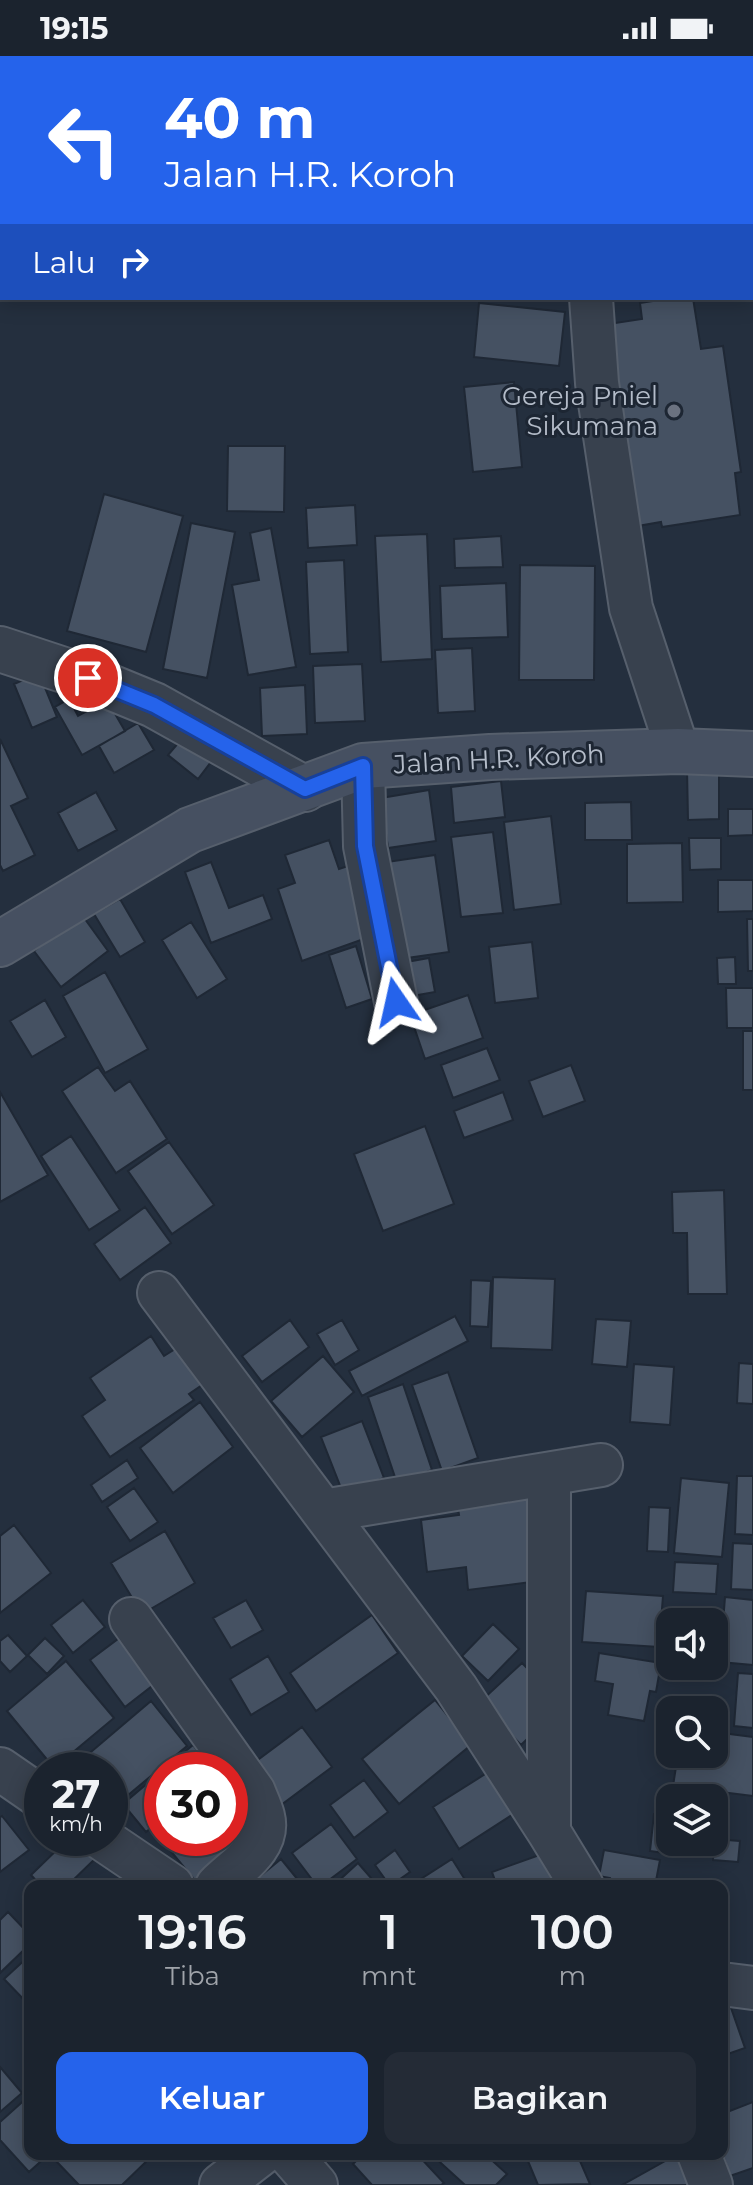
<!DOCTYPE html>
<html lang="id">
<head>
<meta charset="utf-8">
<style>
  :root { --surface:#1b232e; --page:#242b36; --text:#f1f3f6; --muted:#a0a4aa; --line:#39404a; --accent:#2563eb }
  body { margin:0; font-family:Montserrat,sans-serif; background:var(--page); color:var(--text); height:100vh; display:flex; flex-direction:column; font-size:30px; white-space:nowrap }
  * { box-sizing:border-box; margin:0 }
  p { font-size:26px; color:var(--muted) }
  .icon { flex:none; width:44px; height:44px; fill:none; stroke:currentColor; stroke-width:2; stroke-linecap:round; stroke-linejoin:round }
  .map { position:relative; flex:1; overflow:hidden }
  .side { position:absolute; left:24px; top:1824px; width:704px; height:280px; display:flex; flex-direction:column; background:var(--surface); border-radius:16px; box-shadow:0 4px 20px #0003,0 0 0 2px var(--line) }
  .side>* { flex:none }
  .banner { position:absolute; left:0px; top:0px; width:754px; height:244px; box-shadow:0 4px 20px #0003,0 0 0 2px var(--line); background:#2563eb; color:#fff; overflow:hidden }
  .buttons { position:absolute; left:656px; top:1552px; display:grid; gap:16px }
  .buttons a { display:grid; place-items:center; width:72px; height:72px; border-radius:16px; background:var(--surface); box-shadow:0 4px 20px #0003,0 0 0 2px var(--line); font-size:40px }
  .speed { position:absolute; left:24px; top:1696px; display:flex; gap:16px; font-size:40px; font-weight:700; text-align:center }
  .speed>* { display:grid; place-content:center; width:104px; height:104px; border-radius:50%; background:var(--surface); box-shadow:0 4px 20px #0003,0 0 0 2px var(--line); line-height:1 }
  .speed small { font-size:20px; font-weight:400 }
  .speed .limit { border:12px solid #d22; background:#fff; color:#111 }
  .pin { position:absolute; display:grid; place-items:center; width:68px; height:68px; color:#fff; margin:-34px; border:4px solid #fff; border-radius:50%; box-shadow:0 2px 8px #0007 }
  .me { position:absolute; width:88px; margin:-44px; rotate:349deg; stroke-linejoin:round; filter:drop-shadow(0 0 6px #0008) }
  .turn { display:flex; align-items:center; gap:28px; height:168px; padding:0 32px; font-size:36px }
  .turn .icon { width:104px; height:104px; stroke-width:2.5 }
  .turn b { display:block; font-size:56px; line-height:68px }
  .then { display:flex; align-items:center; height:76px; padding:0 32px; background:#0003; gap:16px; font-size:30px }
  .eta { display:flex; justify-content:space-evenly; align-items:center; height:136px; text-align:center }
  .eta b { font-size:48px; font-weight:600; line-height:56px }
  .button { display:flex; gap:16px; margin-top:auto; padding:16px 32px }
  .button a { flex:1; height:92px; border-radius:16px; background:var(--accent); color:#fff; font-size:32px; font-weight:600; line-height:92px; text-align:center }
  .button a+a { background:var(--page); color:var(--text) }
  .status { display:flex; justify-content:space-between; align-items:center; height:56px; padding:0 40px; background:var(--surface); direction:ltr }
  .status svg { height:22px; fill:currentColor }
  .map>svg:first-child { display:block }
  .building { fill:#455162; stroke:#1f2835; stroke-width:2 }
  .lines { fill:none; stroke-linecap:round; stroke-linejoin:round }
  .minor-casing { stroke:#565f6c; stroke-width:46 }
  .tertiary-casing { stroke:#565f6c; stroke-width:48 }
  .secondary-casing { stroke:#565f6c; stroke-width:48 }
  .minor { stroke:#38414e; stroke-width:42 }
  .tertiary { stroke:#38414e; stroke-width:44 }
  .secondary { stroke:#465061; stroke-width:44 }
  .route-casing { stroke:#184099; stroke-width:20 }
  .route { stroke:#2563eb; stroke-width:14 }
  .worship-dot { fill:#6b7280; stroke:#1d2633; stroke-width:3 }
  .labels { text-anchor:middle; stroke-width:6; stroke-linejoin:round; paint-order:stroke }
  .poi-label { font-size:26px; fill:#b4bcc9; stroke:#1d2633; text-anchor:end }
  .street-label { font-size:26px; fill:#b4bcc9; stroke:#1d2633 }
</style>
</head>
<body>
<div class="status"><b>19:15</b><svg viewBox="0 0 49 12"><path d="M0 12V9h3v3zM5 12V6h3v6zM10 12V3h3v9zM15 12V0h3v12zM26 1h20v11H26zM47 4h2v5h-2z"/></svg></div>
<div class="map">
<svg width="753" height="2129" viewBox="0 0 753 2129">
  <rect width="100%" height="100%" fill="#242f3e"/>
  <path class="building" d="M491 0H576V2H491Z
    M672 242H693L701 293 723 290 741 416 735 417 740 459 662 471 661 466 632 471 602 269 642 263 640 247Z
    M479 247 565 256 559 310 474 301Z
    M514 326 522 411 473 416 464 331Z
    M228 390H285L284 456 227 455Z
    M104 438 183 460 146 596 67 575Z
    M355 449 357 489 308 492 306 452Z
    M191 467 235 476 207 622 163 613Z
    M271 472 296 611 248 619 232 529 259 524 250 477Z
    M427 478 432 603 381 606 375 480Z
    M501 480 503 511 455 512 454 483Z
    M344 504 348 596 310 598 306 506Z
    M520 509 595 510 594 624H519Z
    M506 527 508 581 442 583 440 530Z
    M472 592 475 655 438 657 435 594Z
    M362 608 365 665 315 667 313 610Z
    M39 617 57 661 32 672 14 628Z
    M305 629 307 678 262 680 260 632Z
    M69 643 78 660 107 644 125 675 82 699 55 651Z
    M138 667 154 694 114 717 99 690Z
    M185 679 214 702 198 723 168 699Z
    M0 683 28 742 11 750 35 799 3 815 0 809Z
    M687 713H719V763L688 764Z
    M501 725 505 761 454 767 451 731Z
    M429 734 436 785 388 792 381 742Z
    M96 736 117 774 78 795 58 757Z
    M631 746 632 784H585V747Z
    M728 753H753V779L728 780Z
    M551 760 561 848 514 854 504 766Z
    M493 776 503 857 461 861 451 781Z
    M689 782H721V813L690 814Z
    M329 784 339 813 351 809 375 879 302 905 278 833 295 827 285 799Z
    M682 787 683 846 627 847V788Z
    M435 799 449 896 393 904 380 807Z
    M211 806 229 852 263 839 272 863 211 887 185 816Z
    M718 824H753V855L718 856Z
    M120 843 145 886 120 901 94 858Z
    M82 859 108 895 61 931 34 895 41 889 36 883Z
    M747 863H753V915H748Z
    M191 866 227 923 197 942 162 884Z
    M532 886 538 942 495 947 489 891Z
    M356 890 372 943 346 952 329 899Z
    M735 901 736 928H718L717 902Z
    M429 902 435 936 401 942 395 908Z
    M105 916 148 993 105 1017 63 940Z
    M726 932H753V972H727Z
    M468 939 483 982 425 1003 410 959Z
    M45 944 66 981 32 1001 10 965Z
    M743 975H753V1034H743Z
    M487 992 500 1024 453 1042 441 1009Z
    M571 1009 585 1045 543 1061 529 1025Z
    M98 1011 115 1035 130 1025 167 1083 116 1117 62 1035Z
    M0 1036 48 1119 0 1146Z
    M503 1036 513 1064 464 1082 454 1055Z
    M425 1070 454 1148 383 1175 354 1098Z
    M71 1080 120 1154 89 1174 41 1100Z
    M169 1086 214 1149 172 1178 128 1115Z
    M724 1134 727 1238H688L687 1177H673L672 1136Z
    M145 1151 171 1187 120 1224 94 1188Z
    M493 1221 555 1223 552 1294 491 1292Z
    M471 1224 491 1225 488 1271 470 1270Z
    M455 1260 468 1285 362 1340 349 1315Z
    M596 1263 631 1265 627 1311 592 1308Z
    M290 1264 309 1291 262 1326 242 1300Z
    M342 1264 359 1294 335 1309 317 1278Z
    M151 1280 164 1300 180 1290 205 1327 189 1338 194 1344 110 1401 82 1360 105 1344 90 1322Z
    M323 1300 354 1336 302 1381 271 1345Z
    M739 1307 753 1308V1348L737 1347Z
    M634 1308 674 1311 670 1369 630 1366Z
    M448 1316 478 1402 442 1415 412 1329Z
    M403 1328 432 1414 397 1427 368 1341Z
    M200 1346 233 1391 173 1437 140 1392Z
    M362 1365 384 1422 343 1437 321 1381Z
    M127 1404 138 1422 102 1446 91 1429Z
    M737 1420H753V1479L735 1478Z
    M681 1422 729 1427 722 1501 674 1497Z
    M551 1428 562 1522 468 1534 466 1511 427 1516 421 1464 459 1459 456 1440Z
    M134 1432 158 1466 130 1485 107 1451Z
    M649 1451 670 1452 668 1496 647 1495Z
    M14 1469 51 1517 0 1557V1480Z
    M165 1475 195 1527 142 1558 111 1507Z
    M733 1487 753 1488V1534L731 1533Z
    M675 1506 718 1508 716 1538 673 1536Z
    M586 1535 663 1540 659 1591 582 1586Z
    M725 1541 753 1544V1609L720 1606Z
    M83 1544 105 1571 73 1597 51 1569Z
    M246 1544 263 1574 231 1592 213 1562Z
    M372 1559 398 1597 316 1655 290 1617Z
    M493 1568 519 1593 488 1625 462 1600Z
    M126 1577 161 1623 125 1651 90 1604Z
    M8 1579 27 1600 10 1616 0 1605V1585Z
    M45 1582 64 1600 47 1618 28 1599Z
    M547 1593 562 1649 521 1689 480 1646 522 1607 527 1612Z
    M599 1597 661 1607 656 1636 650 1635 644 1665 608 1659 613 1628 595 1625Z
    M268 1600 289 1636 251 1659 230 1623Z
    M66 1605 114 1662 54 1712 7 1655Z
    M738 1617 753 1618V1672L734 1670Z
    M435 1644 471 1689 399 1748 362 1703Z
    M151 1645 187 1690 121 1745 110 1731V1714H96L85 1701Z
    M660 1653 678 1654H670V1686L657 1685Z
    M302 1671 332 1711 281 1749 251 1709Z
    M714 1676 753 1681V1740L673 1730 678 1698H714Z
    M193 1689 213 1714H163Z
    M162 1715V1763L146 1776 123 1748Z
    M490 1715 515 1757 459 1793 433 1751Z
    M364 1724 388 1756 354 1782 330 1749Z
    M230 1749 255 1778 197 1827 155 1776 162 1769V1782H230Z
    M654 1758 670 1760V1786H680L678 1799 650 1795Z
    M2 1760 29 1794 0 1816V1761Z
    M331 1768 357 1803 321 1830H317L292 1797Z
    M69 1782H87L101 1797 67 1830H41L31 1819Z
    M714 1783 740 1785 738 1806 713 1804Z
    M395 1794 410 1816 390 1830 375 1809Z
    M604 1794 660 1804 655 1830H609L610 1822 599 1820Z
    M545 1797 558 1830H497L492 1816Z
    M281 1803 303 1830H248Z
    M452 1803 469 1830H410Z
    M358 1807 378 1830H333Z
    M8 1856 30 1879V1888L0 1917V1864Z
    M30 1899V1950L4 1923Z
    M730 1949 745 1992 722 2000V1952Z
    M0 2011 22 2037 0 2056Z
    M30 2039V2098H49L29 2116 0 2084V2066Z
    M753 2046V2112L730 2120 722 2096V2058Z
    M66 2098H154L122 2129H79L57 2106Z
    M363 2098H417L444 2127 441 2129H372L353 2108Z
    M431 2098H485L507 2118 496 2129H465Z
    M525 2098H577L590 2128 538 2129Z
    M676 2099 692 2129H622Z"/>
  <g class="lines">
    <g class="minor-casing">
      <path id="minor" d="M715 2 716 0
        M591 242 597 327 631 552 678 695
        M363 710 365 790 396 946
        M159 1237 456 1632 549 1776 582 1830
        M549 1418V1776
        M323 1455 601 1409
        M131 1563 254 1736C257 1744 261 1752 263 1760 271 1791 236 1811 217 1830
        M0 1713 42 1742
        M101 1782 172 1830
        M722 1928 753 1932
        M289 2098 316 2129
        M699 2098 711 2129
        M221 2129 261 2098"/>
    </g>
    <g class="tertiary-casing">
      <path id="tertiary" d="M0 593 88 622 154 649 305 733"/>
    </g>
    <g class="secondary-casing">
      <path id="secondary" d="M0 888 190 774 363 710 490 701 678 695 753 698"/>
    </g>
    <use href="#minor" class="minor"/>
    <use href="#tertiary" class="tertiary"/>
    <use href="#secondary" class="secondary"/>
  </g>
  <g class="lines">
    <g class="route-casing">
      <path id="route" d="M88 622 154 649 305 733 363 710 365 790 396 946"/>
    </g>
    <use href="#route" class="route"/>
  </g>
  <circle class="worship-dot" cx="674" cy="355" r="8"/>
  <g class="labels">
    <g class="poi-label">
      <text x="658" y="349">Gereja Pniel<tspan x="658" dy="30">Sikumana</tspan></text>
    </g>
    <g class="street-label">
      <text transform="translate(499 703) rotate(-3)" y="9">Jalan H.R. Koroh</text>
    </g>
  </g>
</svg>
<div class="buttons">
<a><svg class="icon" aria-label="sound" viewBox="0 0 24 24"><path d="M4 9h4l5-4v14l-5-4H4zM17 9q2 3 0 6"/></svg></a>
<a><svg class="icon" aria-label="search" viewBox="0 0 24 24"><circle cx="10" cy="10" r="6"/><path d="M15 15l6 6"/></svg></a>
<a><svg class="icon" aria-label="layers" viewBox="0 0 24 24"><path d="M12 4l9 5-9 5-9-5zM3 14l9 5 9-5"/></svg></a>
</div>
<div class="speed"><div>27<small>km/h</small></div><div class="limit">30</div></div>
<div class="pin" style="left:88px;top:622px;background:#d93025"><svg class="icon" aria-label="arrive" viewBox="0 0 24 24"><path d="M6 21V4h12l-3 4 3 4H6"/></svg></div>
<svg class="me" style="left:396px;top:946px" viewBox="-20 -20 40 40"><path d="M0-17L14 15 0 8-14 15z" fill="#2563eb" stroke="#fff" stroke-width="4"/></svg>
<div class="banner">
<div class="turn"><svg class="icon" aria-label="left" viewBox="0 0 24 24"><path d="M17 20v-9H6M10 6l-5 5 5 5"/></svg><div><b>40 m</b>Jalan H.R. Koroh</div></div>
<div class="then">Lalu<svg class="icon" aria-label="right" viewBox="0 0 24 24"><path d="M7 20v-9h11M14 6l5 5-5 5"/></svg></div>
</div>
<section class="side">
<div class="eta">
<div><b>19:16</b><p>Tiba</p></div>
<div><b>1</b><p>mnt</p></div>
<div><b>100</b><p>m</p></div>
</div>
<div class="button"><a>Keluar</a><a>Bagikan</a></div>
</section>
</div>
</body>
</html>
